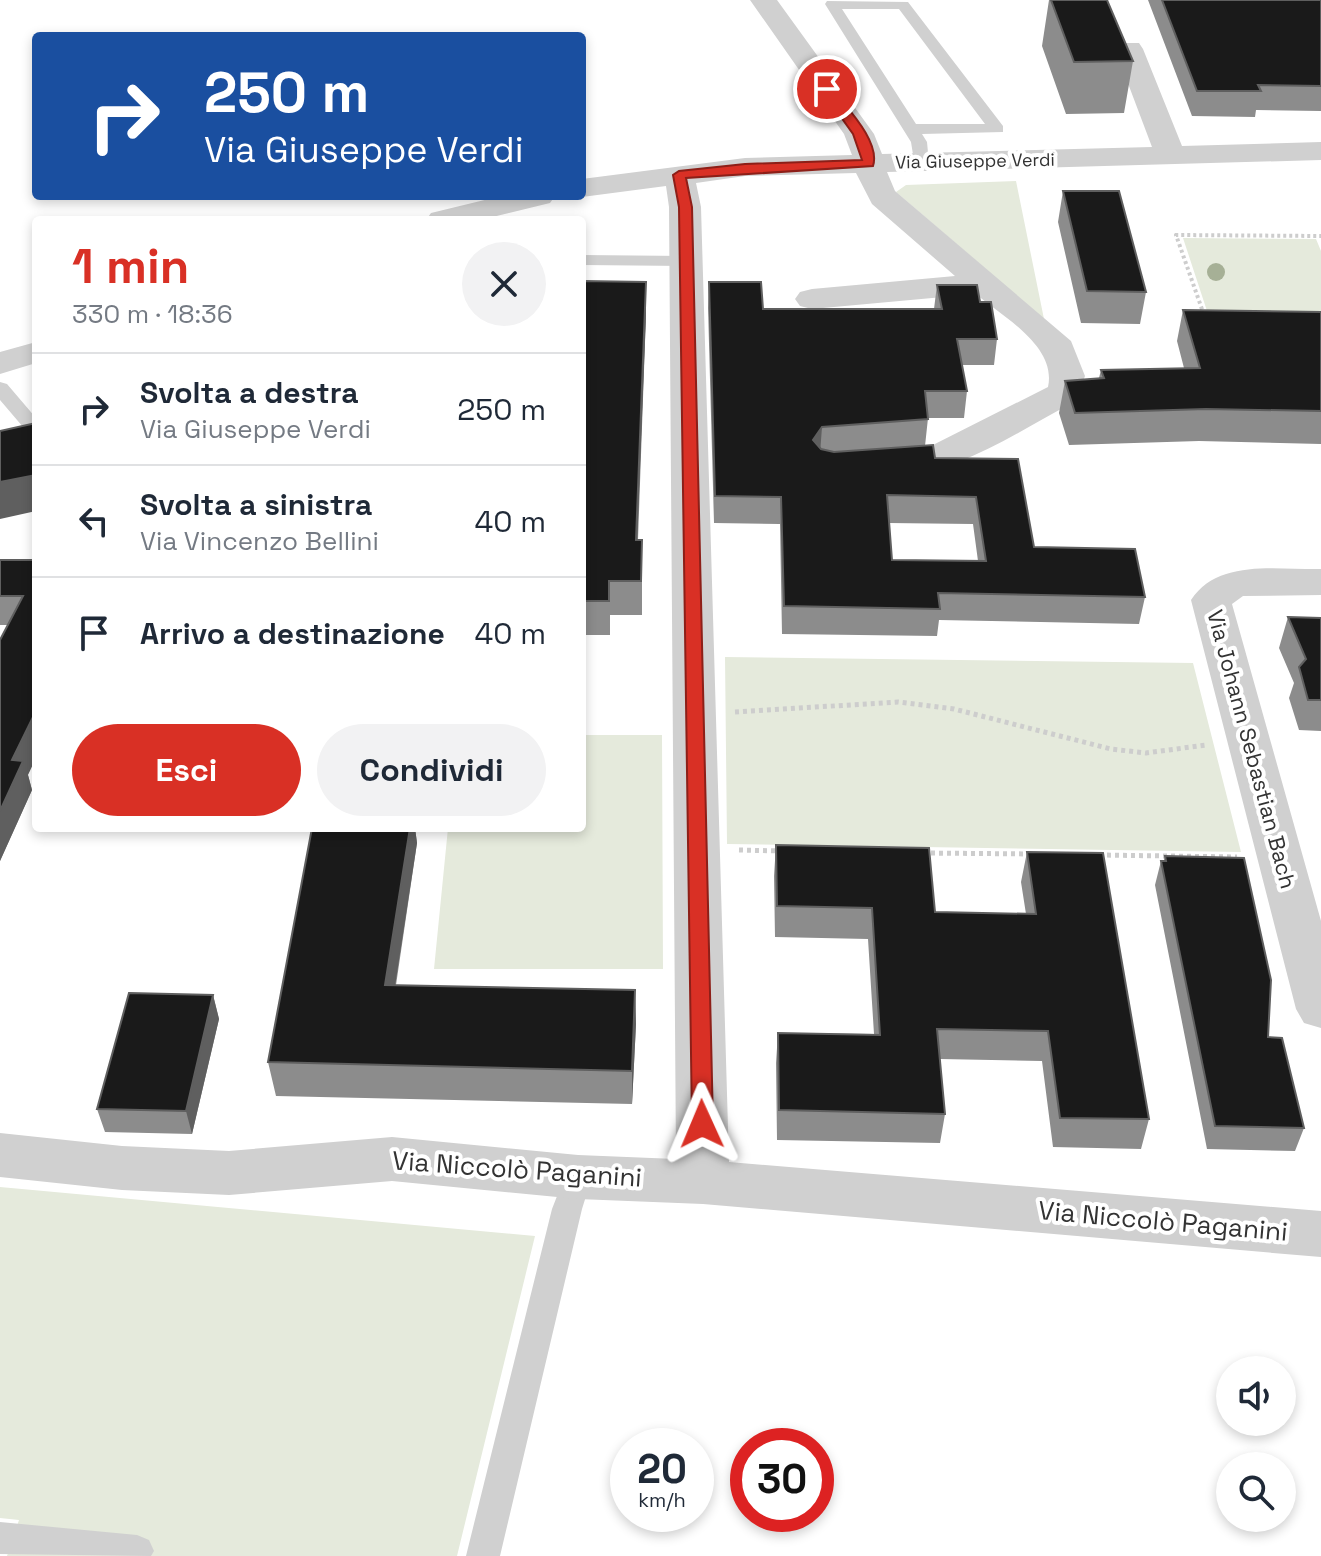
<!DOCTYPE html>
<html lang="it">
<head>
<meta charset="utf-8">
<style>
  :root { --surface:#fff; --page:#f2f2f3; --text:#1f2937; --muted:#747a83; --line:#e0e1e3; --accent:#d93025 }
  body { margin:0; font-family:"Space Grotesk",sans-serif; background:var(--page); color:var(--text); height:100vh; display:flex; flex-direction:column; font-size:30px; white-space:nowrap }
  * { box-sizing:border-box; margin:0 }
  p { font-size:26px; color:var(--muted) }
  .icon { flex:none; width:44px; height:44px; fill:none; stroke:currentColor; stroke-width:2; stroke-linecap:round; stroke-linejoin:round }
  .map { position:relative; flex:1; overflow:hidden }
  .sheet { position:absolute; left:32px; top:216px; width:554px; height:616px; display:flex; flex-direction:column; background:var(--surface); border-radius:8px; box-shadow:0 4px 12px #0003 }
  .sheet>* { flex:none }
  .hud { position:absolute; left:32px; top:32px; width:554px; height:168px; border-radius:8px; box-shadow:0 4px 12px #0003; background:#1a4fa0; color:#fff; overflow:hidden }
  .controls { position:absolute; left:1216px; top:1356px; display:grid; gap:16px }
  .controls a { display:grid; place-items:center; width:80px; height:80px; border-radius:50%; background:var(--surface); box-shadow:0 4px 12px #0003; font-size:40px }
  .speed { position:absolute; left:610px; top:1428px; display:flex; gap:16px; font-size:40px; font-weight:700; text-align:center }
  .speed>* { display:grid; place-content:center; width:104px; height:104px; border-radius:50%; background:var(--surface); box-shadow:0 4px 12px #0003; line-height:1 }
  .speed small { font-size:20px; font-weight:400 }
  .speed .limit { border:12px solid #d22; background:#fff; color:#111 }
  .pin { position:absolute; display:grid; place-items:center; width:68px; height:68px; color:#fff; margin:-34px; border:4px solid #fff; border-radius:50%; box-shadow:0 2px 8px #0007 }
  .me { position:absolute; width:88px; margin:-44px; rotate:359deg; stroke-linejoin:round; filter:drop-shadow(0 0 6px #0008) }
  .turn { display:flex; align-items:center; gap:28px; height:168px; padding:0 40px; font-size:36px }
  .turn .icon { width:104px; height:104px; stroke-width:2.5 }
  .turn b { display:block; font-size:56px; line-height:68px }
  .round { display:grid; place-items:center; flex:none; width:84px; height:84px; border-radius:42px; background:var(--page) }
  .head { display:flex; align-items:center; justify-content:space-between; height:136px; padding:0 40px }
  h1 { font-size:48px; font-weight:700; line-height:60px; color:var(--accent) }
  .action { display:flex; gap:16px; margin-top:auto; padding:16px 40px }
  .action a { flex:1; height:92px; border-radius:48px; background:var(--accent); color:#fff; font-size:32px; font-weight:700; line-height:92px; text-align:center }
  .action a+a { background:var(--page); color:var(--text) }
  ul { padding:0; list-style:none }
  li { display:flex; align-items:center; gap:24px; height:112px; padding:0 40px; border-top:2px solid var(--line) }
  li div { flex:1 }
  li b { display:block; font-size:30px }
  li em { font-style:normal }
  .map>svg:first-child { display:block }
  .green { fill:#e5eadc }
  .lines { fill:none; stroke-linecap:round; stroke-linejoin:round }
  .path-far1 { stroke:#cdcdcd; stroke-width:4; stroke-dasharray:3 3; stroke-linecap:butt }
  .path { stroke:#cdcdcd; stroke-width:5; stroke-dasharray:4 4; stroke-linecap:butt }
  .lane { fill:#d0d0d0; fill-rule:evenodd }
  .street { fill:#d0d0d0; fill-rule:evenodd }
  .tree { fill:#a6b096 }
  .wall { fill:#8c8c8c; fill-rule:evenodd }
  .shaded-wall { fill:#5f5f5f }
  .building { fill:#1a1a1a; stroke:#5f5f5f; stroke-width:2; fill-rule:evenodd }
  .route { fill:#d93025; stroke:#8d1f18; stroke-width:2 }
  .labels { text-anchor:middle; stroke-width:8; stroke-linejoin:round; paint-order:stroke }
  .far-street-label { font-size:18px; fill:#333; stroke:#fff }
  .street-label { font-size:22px; fill:#333; stroke:#fff }
  .near-street-label { font-size:26px; fill:#333; stroke:#fff }
</style>
</head>
<body>
<div class="map">
<svg width="1321" height="1556" viewBox="0 0 1321 1556">
  <rect width="100%" height="100%" fill="#fff"/>
  <path class="green" d="M1016 181 1044 319 896 192 906 185Z
    M1183 238 1316 239 1321 251V312L1207 311Z
    M725 657 1193 663 1241 852 727 844Z
    M582 735H662L663 969H434L448 828H582Z
    M0 1187 535 1236 457 1556H7L19 1520 0 1518Z"/>
  <g class="lines">
    <path class="path-far1" d="M1204 315 1176 235 1321 236"/>
    <path class="path" d="M735 712 898 702 954 709 1111 749 1146 753 1206 745
      M739 850 781 851
      M923 853 1033 854
      M1099 855 1237 857"/>
    <path class="lane" d="M827 1 908 2 1003 126V132L922 134 927 142 929 163 921 168 915 167 911 142 825 4ZM842 9H899L985 124H916Z
      M582 255 686 256 695 261 686 266 582 265Z
      M0 382 7 384 36 418V436L29 434 0 400Z
      M578 1165 588 1168 592 1177 582 1209 500 1556H466L552 1209 568 1168Z
      M0 1522 137 1535 149 1540 154 1551 151 1556 0 1554Z"/>
    <path class="street" d="M750 0H777L874 134 882 154 1152 147 1115 49 1119 43H1139L1143 49 1182 146 1321 142V160L887 172 895 191 1071 341 1085 376 1076 401C1013 433 941 489 867 471L861 463 867 455 925 449 1048 387C1057 346 1003 317 976 294L812 309 800 306 795 299 800 292 812 289 955 276 872 204 856 173 745 176 696 183 701 207 729 1162 1321 1211V1257L703 1204 578 1199 392 1181 229 1195 122 1190 0 1177V1133L122 1146 229 1151 392 1137 578 1155 676 1159 669 207 666 186 582 197 577 196H582V179L745 158 852 155 844 134Z
      M501 196H555L550 203 480 220H426L431 213Z
      M36 342V363L0 374V352Z
      M1321 569V595L1243 596 1232 604 1321 921V1028L1304 1023 1296 1009 1191 600C1218 558 1278 570 1321 569Z"/>
  </g>
  <circle class="tree" cx="1216" cy="272" r="9"/>
  <path class="wall" d="M1049 0H1107L1133 61 1124 113 1066 114 1042 46Z
    M1148 0H1321V111L1256 110 1255 117 1192 116Z
    M1063 191 1146 292 1140 324 1081 323 1058 222Z
    M582 281 646 282V314L638 540H642V615H610V635H582Z
    M709 282 763 309H934L937 285 980 302 997 339 994 365H962L967 391 964 418H928L925 446 935 458 1034 547 1145 597 1139 624 939 620 937 636 782 634 780 524 714 523 708 308ZM889 523 973 524 978 561 892 560Z
    M1183 310 1321 312V444L1199 441 1069 445 1059 413 1065 381 1099 378 1101 370 1184 368 1177 341Z
    M0 560H34L28 775 32 790 0 861V640L8 625H0Z
    M1288 617 1321 618V731L1299 730 1289 698 1294 683 1279 648Z
    M312 828H415L417 843 396 985 635 990 636 1024 632 1104 276 1096 268 1062Z
    M776 845 935 912 1026 914 1021 882 1027 852 1149 1119 1141 1149 1053 1147 1042 1061 940 1059 945 1114 940 1143 777 1140 776 1063 778 1033 874 1034 868 939 775 937 774 876Z
    M1165 856 1268 1037 1304 1128 1295 1151 1207 1149 1155 885 1161 861H1164Z
    M213 995 219 1019 192 1134 105 1132 97 1109Z"/>
  <path class="shaded-wall" d="M646 282V314L636 573V540Z
    M822 427 820 454 813 440Z
    M36 475V511L0 519V482Z
    M36 711V758L28 775 32 790 0 861V811L12 760Z
    M410 828H415L417 843 390 1019 385 985Z
    M635 990 636 1024 632 1104V1071Z
    M213 995 219 1019 192 1134 186 1111Z"/>
  <path class="building" d="M1051 0H1107L1133 61 1074 62Z
    M1162 0H1321V86L1258 85 1261 91H1197Z
    M1063 191H1119L1146 292 1087 291Z
    M582 281 646 282 636 540H642L641 581H609V601H582Z
    M709 282H761L763 309H942L937 285H977L980 302H991L997 339H957L967 391H925L928 419 822 427 813 440 821 449 834 452 933 445 935 458 1018 459 1034 547 1135 549 1145 597 938 593 940 609 784 606 781 497 715 496ZM887 495 976 497 986 561 892 560Z
    M1183 310 1321 312V411L1206 409 1075 413 1065 381 1104 378 1101 370 1200 368Z
    M36 423V475L0 482V431Z
    M36 554V711L12 760 23 761 0 811V640L23 596H0V560H34Z
    M1288 617 1321 618V700H1308L1299 667 1306 659Z
    M312 828H410L385 985 635 990 632 1071 268 1062Z
    M776 845 929 848 935 912 1036 914 1027 852 1103 853 1149 1119 1060 1118 1048 1031 937 1029 945 1114 779 1110 778 1033 880 1035 872 908 777 906Z
    M1165 856 1244 858 1271 980 1268 1037 1282 1038 1304 1128 1215 1126 1161 861H1166Z
    M129 993 213 995 186 1111 97 1109Z"/>
  <path class="route" d="M823 87H831C845 106 881 141 873 166L686 178 692 207 713 1124 710 1130H695L692 1124 679 207 673 175 679 171 745 164 862 160 853 134 821 89Z"/>
  <g class="labels">
    <g class="far-street-label">
      <text transform="translate(975 161) rotate(-1)" y="6">Via Giuseppe Verdi</text>
    </g>
    <g class="street-label">
      <text transform="translate(1252 749) rotate(75)" y="8">Via Johann Sebastian Bach</text>
    </g>
    <g class="near-street-label">
      <text transform="translate(517 1169) rotate(4)" y="9">Via Niccolò Paganini</text>
      <text transform="translate(1163 1221) rotate(5)" y="9">Via Niccolò Paganini</text>
    </g>
  </g>
</svg>
<div class="controls">
<a><svg class="icon" aria-label="sound" viewBox="0 0 24 24"><path d="M4 9h4l5-4v14l-5-4H4zM17 9q2 3 0 6"/></svg></a>
<a><svg class="icon" aria-label="search" viewBox="0 0 24 24"><circle cx="10" cy="10" r="6"/><path d="M15 15l6 6"/></svg></a>
</div>
<div class="speed"><div>20<small>km/h</small></div><div class="limit">30</div></div>
<div class="pin" style="left:827px;top:89px;background:#d93025"><svg class="icon" aria-label="arrive" viewBox="0 0 24 24"><path d="M6 21V4h12l-3 4 3 4H6"/></svg></div>
<svg class="me" style="left:702px;top:1124px" viewBox="-20 -20 40 40"><path d="M0-17L14 15 0 8-14 15z" fill="#d93025" stroke="#fff" stroke-width="4"/></svg>
<div class="hud">
<div class="turn"><svg class="icon" aria-label="right" viewBox="0 0 24 24"><path d="M7 20v-9h11M14 6l5 5-5 5"/></svg><div><b>250 m</b>Via Giuseppe Verdi</div></div>
</div>
<section class="sheet">
<div class="head"><div><h1>1 min</h1><p>330 m · 18:36</p></div><a class="round"><svg class="icon" aria-label="close" viewBox="0 0 24 24"><path d="M6 6l12 12M18 6L6 18"/></svg></a></div>
<ul>
<li><svg class="icon" aria-label="right" viewBox="0 0 24 24"><path d="M7 20v-9h11M14 6l5 5-5 5"/></svg><div><b>Svolta a destra</b><p>Via Giuseppe Verdi</p></div><em>250 m</em></li>
<li><svg class="icon" aria-label="left" viewBox="0 0 24 24"><path d="M17 20v-9H6M10 6l-5 5 5 5"/></svg><div><b>Svolta a sinistra</b><p>Via Vincenzo Bellini</p></div><em>40 m</em></li>
<li><svg class="icon" aria-label="arrive" viewBox="0 0 24 24"><path d="M6 21V4h12l-3 4 3 4H6"/></svg><div><b>Arrivo a destinazione</b></div><em>40 m</em></li>
</ul>
<div class="action"><a>Esci</a><a>Condividi</a></div>
</section>
</div>
</body>
</html>
